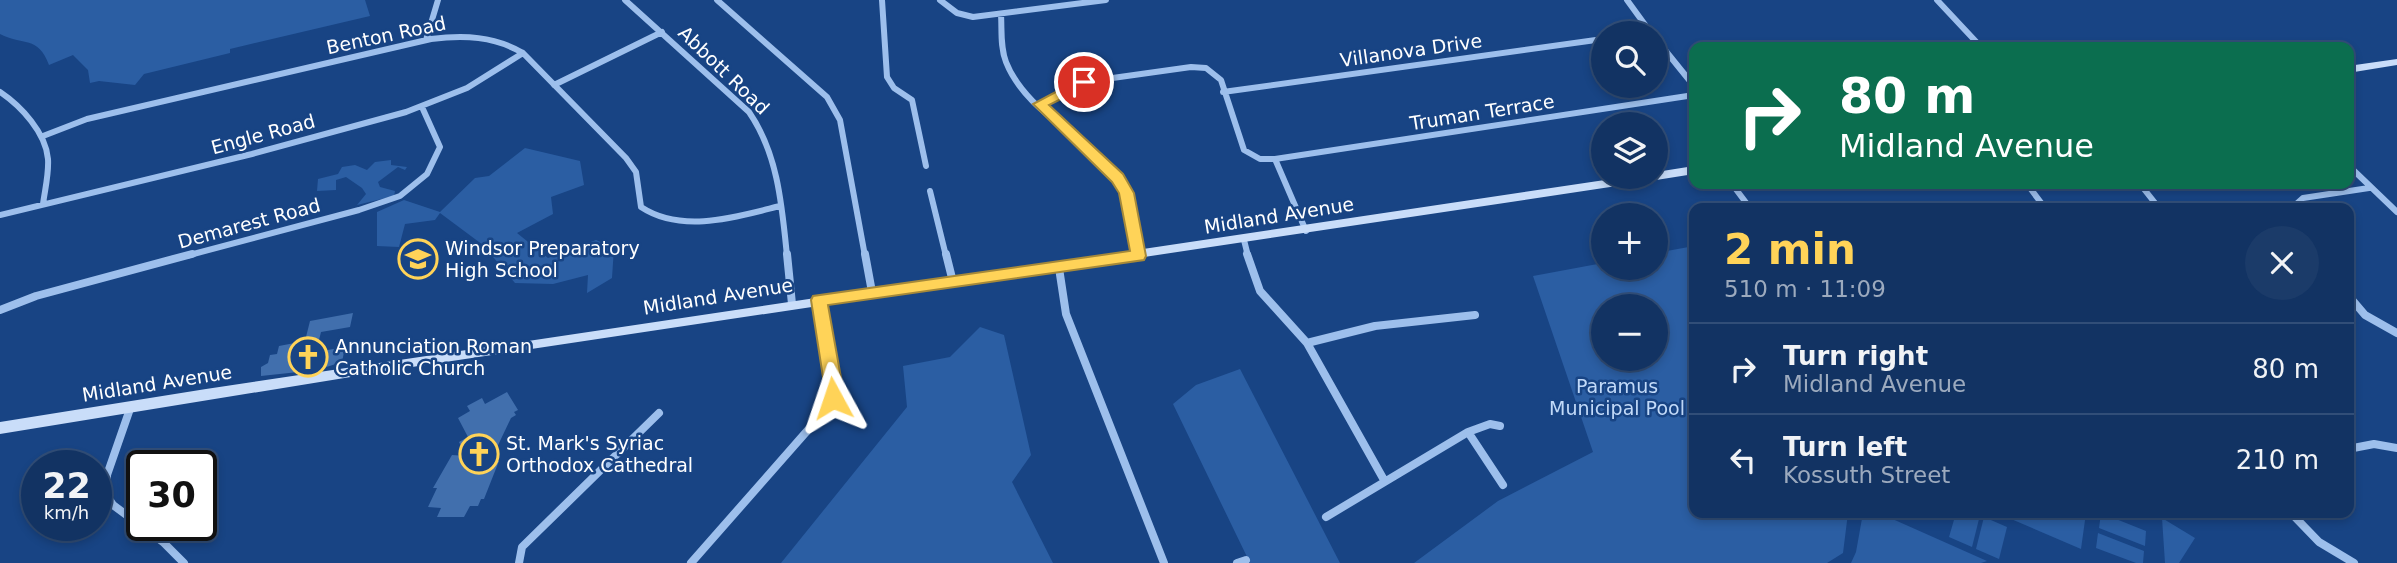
<!DOCTYPE html>
<html lang="en">
<head>
<meta charset="utf-8">
<style>
  :root { --surface:#123363; --page:#1b3b69; --text:#f1f3f6; --muted:#9caabe; --line:#314e78; --accent:#ffd358 }
  body { margin:0; font-family:"DejaVu Sans",sans-serif; background:var(--page); color:var(--text); height:100vh; display:flex; flex-direction:column; font-size:26px; white-space:nowrap }
  * { box-sizing:border-box; margin:0 }
  p { font-size:23px; color:var(--muted) }
  .icon { flex:none; width:38px; height:38px; fill:none; stroke:currentColor; stroke-width:2; stroke-linecap:round; stroke-linejoin:round }
  .map { position:relative; flex:1; overflow:hidden }
  .details { position:absolute; left:1689px; top:203px; width:665px; height:315px; display:flex; flex-direction:column; background:var(--surface); border-radius:14px; box-shadow:0 4px 10px #0003,0 0 0 2px var(--line) }
  .details>* { flex:none }
  .banner { position:absolute; left:1689px; top:42px; width:665px; height:147px; border-radius:14px; box-shadow:0 4px 10px #0003,0 0 0 2px var(--line); background:#0b6e4f; color:#fff; overflow:hidden }
  .tools { position:absolute; left:1591px; top:21px; display:grid; gap:14px }
  .tools a { display:grid; place-items:center; width:77px; height:77px; border-radius:50%; background:var(--surface); box-shadow:0 4px 10px #0003,0 0 0 2px var(--line); font-size:35px }
  .speed { position:absolute; left:21px; top:450px; display:flex; gap:14px; font-size:35px; font-weight:700; text-align:center }
  .speed>* { display:grid; place-content:center; width:91px; height:91px; border-radius:50%; background:var(--surface); box-shadow:0 4px 10px #0003,0 0 0 2px var(--line); line-height:1 }
  .speed small { font-size:18px; font-weight:400 }
  .speed .limit { border:4px solid #111; border-radius:10px; background:#fff; color:#111 }
  .pin { position:absolute; display:grid; place-items:center; width:60px; height:60px; color:#fff; margin:-30px; border:4px solid #fff; border-radius:50%; box-shadow:0 2px 7px #0007 }
  .me { position:absolute; width:77px; margin:-38px; rotate:355deg; stroke-linejoin:round; filter:drop-shadow(0 0 5px #0008) }
  .turn { display:flex; align-items:center; gap:24px; height:147px; padding:0 35px; font-size:32px }
  .turn .icon { width:91px; height:91px; stroke-width:2.5 }
  .turn b { display:block; font-size:49px; line-height:60px }
  .round { display:grid; place-items:center; flex:none; width:74px; height:74px; border-radius:37px; background:var(--page) }
  .summary { display:flex; align-items:center; justify-content:space-between; height:119px; padding:0 35px }
  h1 { font-size:42px; font-weight:600; line-height:52px; color:var(--accent) }
  ul { padding:0; list-style:none }
  li { display:flex; align-items:center; gap:21px; height:91px; padding:0 35px; border-top:2px solid var(--line) }
  li div { flex:1 }
  li b { display:block; font-size:26px }
  li em { font-style:normal }
  .map>svg:first-child { display:block }
  .green { fill:#2b5ea3; fill-rule:evenodd }
  .building { fill:#416fad }
  .lines { fill:none; stroke-linecap:round; stroke-linejoin:round }
  .street-far1 { stroke:#9dbfec; stroke-width:6 }
  .street { stroke:#9dbfec; stroke-width:8 }
  .secondary { fill:#c9ddf9; fill-rule:evenodd }
  .route { fill:#ffd358; stroke:#a68939; stroke-width:2 }
  .labels { text-anchor:middle; stroke-width:5; stroke-linejoin:round; paint-order:stroke }
  .street-label { font-size:19px; fill:#fff; stroke:#184484 }
  .poi-label { font-size:19px; fill:#fff; stroke:#184484; text-anchor:start }
  .park-label { font-size:19px; fill:#c2daf9; stroke:#184484 }
</style>
</head>
<body>
<div class="map">
<svg width="2397" height="563" viewBox="0 0 2397 563">
  <rect width="100%" height="100%" fill="#184484"/>
  <path class="green" d="M0 0H365L370 16 230 49V53L144 74 135 85 99 81 90 83 88 70 73 55 49 65C38 35 23 46 0 34Z
    M525 148 580 161 584 185 551 197 553 214 517 233 548 258 596 240 614 248 612 278 587 293 588 275 553 284 515 283 483 245 440 213 435 220 405 224 399 247 377 246V212L404 200 440 212 475 178 489 176Z
    M391 160V165L407 167 405 170 398 167 378 182 380 187 395 191 394 196 357 205 366 194 362 188 346 177 336 180V190L317 191 318 179 338 174 342 167 355 165 367 170 375 162Z
    M1694 246V513H1848L1843 553 1827 563H1414L1498 501 1593 452 1533 276 1603 263V268H1656V253ZM1656 306V359H1603V306Z
    M980 327 1004 335 1031 455 1012 482 1053 563H781L907 407 903 366 950 357Z
    M1240 369 1340 563H1250L1173 404 1196 385Z
    M1863 513H1879L1987 561 1981 563H1851L1856 552Z
    M1956 513 1980 515 1972 547 1949 537Z
    M1997 513H2086L2081 549Z
    M2101 513 2146 531 2145 546 2099 528Z
    M1984 517 2007 527 1999 559 1976 549Z
    M2162 518 2195 538 2179 563H2165Z
    M2098 533 2144 551 2143 563H2136L2096 548Z"/>
  <path class="building" d="M353 313 350 327 321 332 316 352 345 347 342 362 317 370 261 376V367L268 363 270 355 277 354 279 346 305 341 310 321Z
    M507 392 518 410 514 412 516 415 511 418 491 460 499 461 484 499H481L478 506H470L464 517H437L441 508 428 507 437 488H433L452 455 466 456 459 442 468 437 458 418 470 411 467 406 482 398 485 404Z"/>
  <g class="lines">
    <path class="street-far1" d="M625 0 749 112C778 154 782 206 787 256
      M717 0 827 97 840 120 865 256
      M882 0 887 77 894 88 912 100 926 166
      M940 0 957 13 973 17 1106 0
      M1627 0 1651 33
      M1937 0 1981 47
      M1001 14C1002 30 1000 47 1006 62 1026 113 1087 136 1118 178 1134 200 1134 230 1138 256
      M1656 39 1694 86
      M426 40 438 0
      M554 85 662 32
      M0 92C21 106 46 133 48 159 49 174 45 189 43 204
      M1223 92 1603 39
      M1040 104 1084 82 1191 67 1206 68 1221 80 1244 150 1260 159H1275L1306 231
      M43 136 87 119 431 39C464 35 494 36 523 53L626 158 636 172 641 207C682 234 736 217 780 206
      M1275 159 1694 95
      M2348 165 2397 212
      M1732 184 1750 208
      M2027 184 2045 208
      M2140 184 2159 208
      M930 191 946 256
      M2292 208 2303 198 2369 188
      M0 215 252 154 406 112 467 88 523 53
      M1244 240 1248 256
      M186 256 359 210 400 196 427 174 440 147 422 107"/>
    <path class="street" d="M787 254 792 304
      M865 254 872 292
      M946 254 953 282
      M1247 254 1260 291 1307 343 1384 480
      M1059 268 1066 314 1164 563
      M2348 295 2365 315 2397 333
      M0 310 36 296 192 254
      M1307 343 1375 326 1475 315
      M131 406 107 475V496L113 505 163 542 184 563
      M1468 432 1503 485
      M2348 449 2374 444 2397 448
      M2291 513 2319 542 2354 563
      M1326 517 1468 432 1490 424 1500 426
      M519 563 522 547 659 413
      M691 563 829 406 835 389 819 300
      M1237 563 1246 560"/>
    <path class="secondary" d="M2397 59V65L2348 73V66Z
      M1694 166V174L1650 181 412 367 0 434V422L206 389 1625 177H1656V172Z"/>
  </g>
  <path class="route" d="M1084 77 1091 82 1089 85 1049 105 1123 174 1134 193 1146 256 1144 260 828 305 843 389 839 403H827L811 300 813 296 1130 251 1119 193 1112 182 1033 104Z"/>
  <defs>
    <g id="school-ring" transform="scale(2.0125)"><circle r="9.5" fill="#184484" stroke="#ffd358" stroke-width="1.5"/><path d="M0-5L7-2L0 1L-7-2ZM-4 1L0 2.5L4 1V4Q0 6-4 4Z" fill="#ffd358"/></g>
    <g id="church-ring" transform="scale(2.0125)"><circle r="9.5" fill="#184484" stroke="#ffd358" stroke-width="1.5"/><path d="M-1.2-6h2.4v3.5h3.3v2.4h-3.3V6h-2.4V-.1h-3.3v-2.4h3.3Z" fill="#ffd358"/></g>
  </defs>
  <g fill-rule="evenodd">
    <use href="#school-ring" x="418" y="259"/>
    <use href="#church-ring" x="308" y="357"/>
    <use href="#church-ring" x="479" y="454"/>
  </g>
  <g class="labels">
    <g class="street-label">
      <text transform="translate(386 35) rotate(-12)" y="7">Benton Road</text>
      <text transform="translate(1411 50) rotate(-8)" y="7">Villanova Drive</text>
      <text transform="translate(724 70) rotate(44)" y="7">Abbott Road</text>
      <text transform="translate(1482 112) rotate(-9)" y="7">Truman Terrace</text>
      <text transform="translate(263 134) rotate(-15)" y="7">Engle Road</text>
      <text transform="translate(1279 215) rotate(-9)" y="7">Midland Avenue</text>
      <text transform="translate(249 223) rotate(-15)" y="7">Demarest Road</text>
      <text transform="translate(718 296) rotate(-9)" y="7">Midland Avenue</text>
      <text transform="translate(157 383) rotate(-9)" y="7">Midland Avenue</text>
    </g>
    <g class="poi-label">
      <text x="445" y="255">Windsor Preparatory<tspan x="445" dy="22">High School</tspan></text>
      <text x="335" y="353">Annunciation Roman<tspan x="335" dy="22">Catholic Church</tspan></text>
      <text x="506" y="450">St. Mark's Syriac<tspan x="506" dy="22">Orthodox Cathedral</tspan></text>
    </g>
    <g class="park-label">
      <text x="1617" y="393">Paramus<tspan x="1617" dy="22">Municipal Pool</tspan></text>
    </g>
  </g>
</svg>
<div class="tools">
<a><svg class="icon" aria-label="search" viewBox="0 0 24 24"><circle cx="10" cy="10" r="6"/><path d="M15 15l6 6"/></svg></a>
<a><svg class="icon" aria-label="layers" viewBox="0 0 24 24"><path d="M12 4l9 5-9 5-9-5zM3 14l9 5 9-5"/></svg></a>
<a>+</a>
<a>−</a>
</div>
<div class="speed"><div>22<small>km/h</small></div><div class="limit">30</div></div>
<div class="pin" style="left:1084px;top:82px;background:#d93025"><svg class="icon" aria-label="arrive" viewBox="0 0 24 24"><path d="M6 21V4h12l-3 4 3 4H6"/></svg></div>
<svg class="me" style="left:833px;top:398px" viewBox="-20 -20 40 40"><path d="M0-17L14 15 0 8-14 15z" fill="#ffd358" stroke="#fff" stroke-width="4"/></svg>
<div class="banner">
<div class="turn"><svg class="icon" aria-label="right" viewBox="0 0 24 24"><path d="M7 20v-9h11M14 6l5 5-5 5"/></svg><div><b>80 m</b>Midland Avenue</div></div>
</div>
<section class="details">
<div class="summary"><div><h1>2 min</h1><p>510 m · 11:09</p></div><a class="round"><svg class="icon" aria-label="close" viewBox="0 0 24 24"><path d="M6 6l12 12M18 6L6 18"/></svg></a></div>
<ul>
<li><svg class="icon" aria-label="right" viewBox="0 0 24 24"><path d="M7 20v-9h11M14 6l5 5-5 5"/></svg><div><b>Turn right</b><p>Midland Avenue</p></div><em>80 m</em></li>
<li><svg class="icon" aria-label="left" viewBox="0 0 24 24"><path d="M17 20v-9H6M10 6l-5 5 5 5"/></svg><div><b>Turn left</b><p>Kossuth Street</p></div><em>210 m</em></li>
</ul>
</section>
</div>
</body>
</html>
